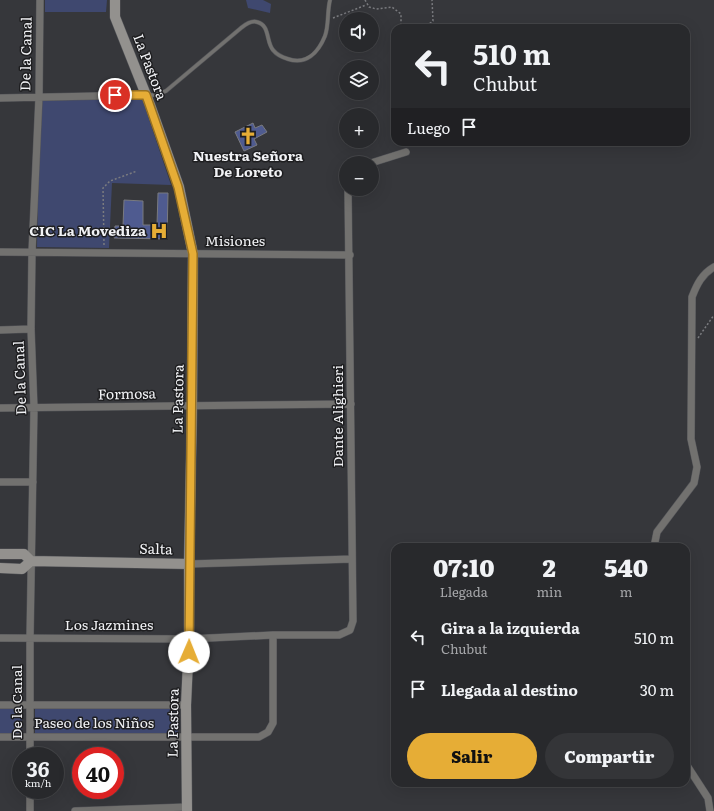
<!DOCTYPE html>
<html lang="es">
<head>
<meta charset="utf-8">
<style>
  :root { --surface:#28292c; --page:#343538; --text:#f1f3f6; --muted:#a5a6a9; --line:#444548; --accent:#e6ad36 }
  body { margin:0; font-family:Literata,serif; background:var(--page); color:var(--text); height:100vh; display:flex; flex-direction:column; font-size:15px; white-space:nowrap }
  * { box-sizing:border-box; margin:0 }
  p { font-size:13px; color:var(--muted) }
  .icon { flex:none; width:22px; height:22px; fill:none; stroke:currentColor; stroke-width:2; stroke-linecap:round; stroke-linejoin:round }
  .map { position:relative; flex:1; overflow:hidden }
  .sheet { position:absolute; left:391px; top:543px; width:299px; height:244px; display:flex; flex-direction:column; background:var(--surface); border-radius:12px; box-shadow:0 4px 16px #0002,0 0 0 1px var(--line) }
  .sheet>* { flex:none }
  .banner { position:absolute; left:391px; top:24px; width:299px; height:122px; border-radius:12px; box-shadow:0 4px 16px #0002,0 0 0 1px var(--line); background:#28292c; color:var(--text); overflow:hidden }
  .controls { position:absolute; left:339px; top:12px; display:grid; gap:8px }
  .controls a { display:grid; place-items:center; width:40px; height:40px; border-radius:50%; background:var(--surface); box-shadow:0 4px 16px #0002,0 0 0 1px var(--line); font-size:20px }
  .speed { position:absolute; left:12px; top:747px; display:flex; gap:8px; font-size:20px; font-weight:700; text-align:center }
  .speed>* { display:grid; place-content:center; width:52px; height:52px; border-radius:50%; background:var(--surface); box-shadow:0 4px 16px #0002,0 0 0 1px var(--line); line-height:1 }
  .speed small { font-size:10px; font-weight:400 }
  .speed .limit { border:6px solid #d22; background:#fff; color:#111 }
  .pin { position:absolute; display:grid; place-items:center; width:34px; height:34px; color:#fff; margin:-17px; border:2px solid #fff; border-radius:50%; box-shadow:0 1px 4px #0007 }
  .me { position:absolute; width:44px; margin:-22px; rotate:1deg; stroke-linejoin:round; filter:drop-shadow(0 0 3px #0008) }
  .turn { display:flex; align-items:center; gap:14px; height:84px; padding:0 16px; font-size:18px }
  .turn .icon { width:52px; height:52px; stroke-width:2.5 }
  .turn b { display:block; font-size:28px; line-height:34px }
  .then { display:flex; align-items:center; height:38px; padding:0 16px; background:#0003; gap:8px; font-size:15px }
  .eta { display:flex; justify-content:space-evenly; align-items:center; height:68px; text-align:center }
  .eta b { font-size:24px; font-weight:800; line-height:28px }
  .button { display:flex; gap:8px; margin-top:auto; padding:8px 16px }
  .button a { flex:1; height:46px; border-radius:24px; background:var(--accent); color:#111; font-size:16px; font-weight:800; line-height:46px; text-align:center }
  .button a+a { background:var(--page); color:var(--text) }
  ul { padding:0; list-style:none }
  li { display:flex; align-items:center; gap:12px; height:52px; padding:0 16px }
  li div { flex:1 }
  li b { display:block; font-size:15px }
  li em { font-style:normal }
  .map>svg:first-child { display:block }
  .green { fill:#3f486f }
  .building { fill:#4f5b90; stroke:#797a7f }
  .lines { fill:none; stroke-linecap:round; stroke-linejoin:round }
  .lane-casing { stroke:#545559; stroke-width:4.5 }
  .street-casing { stroke:#545559; stroke-width:8 }
  .secondary-casing { stroke:#545559; stroke-width:11 }
  .path { stroke:#7a7b7f; stroke-width:1.5; stroke-dasharray:2 2; stroke-linecap:butt }
  .lane { stroke:#72716f; stroke-width:3.5 }
  .street { stroke:#72716f; stroke-width:7 }
  .secondary { stroke:#93918e; stroke-width:10 }
  .route-casing { stroke:#967023; stroke-width:10 }
  .route { stroke:#e6ad36; stroke-width:7 }
  .labels { text-anchor:middle; stroke-width:3; stroke-linejoin:round; paint-order:stroke }
  .street-label { font-size:14px; fill:#f1f2f5; stroke:#1e1e20 }
  .poi-label { font-size:14px; font-weight:bold; fill:#f1f2f5; stroke:#1e1e20 }
</style>
</head>
<body>
<div class="map">
<svg width="714" height="811" viewBox="0 0 714 811">
  <rect width="100%" height="100%" fill="#36373b"/>
  <path class="green" d="M45 0H107L106 12H45Z
    M246 0H263L271 4 270 13 248 8Z
    M142 98 171 185 112 183 109 248 37 247 40 99Z
    M35 708H178V733H35Z
    M0 709H22V734H0Z"/>
  <path class="building" d="M253 123 255 128 262 125 267 132 254 139 257 145 244 151 235 132Z
    M158 193H168L167 239 114 238 115 226H123L124 200 143 201V225H157Z"/>
  <g class="lines">
    <g class="lane-casing">
      <path id="lane" d="M147 95H155L166 91 241 28C245 25 251 20 257 22 270 25 266 42 273 50 277 55 281 57 288 59 306 65 318 53 325 36 329 25 327 12 330 0"/>
    </g>
    <g class="street-casing">
      <path id="street" d="M0 98 146 95
        M371 163 406 152
        M0 252 350 255
        M0 330 31 329
        M0 408 351 404
        M0 482H33
        M654 547 657 532 694 483 697 467 691 439 692 297C697 284 702 274 714 267
        M189 564 352 559
        M0 638 189 639 273 635H339L350 630 353 621 348 189
        M0 705H186
        M0 737H259L268 732 273 723V635
        M30 756V638L34 408 31 329 32 252 39 97 40 0
        M686 764 708 798 710 811
        M30 811V790
        M75 811 187 807"/>
    </g>
    <g class="secondary-casing">
      <path id="secondary" d="M115 0V17L150 105 179 187 193 254 192 407 189 564V639L186 705 187 811
        M0 554H24L31 561 189 564
        M0 568 22 569 31 561"/>
    </g>
    <path class="path" d="M365 0 369 7 376 9 392 7 401 14V28
      M333 18 366 5
      M419 28 425 27 433 21 432 0
      M104 245 103 188 110 181 137 171
      M698 338 714 315"/>
    <use href="#lane" class="lane"/>
    <use href="#street" class="street"/>
    <use href="#secondary" class="secondary"/>
  </g>
  <g class="lines">
    <g class="route-casing">
      <path id="route" d="M115 95H146L178 187 193 254 189 652"/>
    </g>
    <use href="#route" class="route"/>
  </g>
  <defs>
    <g id="church-bare" transform="scale(1.38)"><path d="M-1.2-6h2.4v3.5h3.3v2.4h-3.3V6h-2.4V-.1h-3.3v-2.4h3.3Z" fill="#e6ad36" stroke="#1e1e20" stroke-width="2.5" paint-order="stroke"/></g>
    <g id="hospital-bare" transform="scale(1.38)"><path d="M-5-5h3v3.5h4V-5h3V5h-3V1.5h-4V5h-3Z" fill="#e6ad36" stroke="#1e1e20" stroke-width="2.5" paint-order="stroke"/></g>
  </defs>
  <g fill-rule="evenodd">
    <use href="#church-bare" x="248" y="136"/>
    <use href="#hospital-bare" x="159" y="231"/>
  </g>
  <g class="labels">
    <g class="street-label">
      <text transform="translate(26 54) rotate(-89)" y="5">De la Canal</text>
      <text transform="translate(150 67) rotate(69)" y="5">La Pastora</text>
      <text x="235" y="246">Misiones</text>
      <text transform="translate(20 378) rotate(-92)" y="5">De la Canal</text>
      <text transform="translate(127 394) rotate(-1)" y="5">Formosa</text>
      <text transform="translate(178 399) rotate(-89)" y="5">La Pastora</text>
      <text transform="translate(338 416) rotate(-90)" y="5">Dante Alighieri</text>
      <text transform="translate(156 549) rotate(1)" y="5">Salta</text>
      <text x="109" y="630">Los Jazmines</text>
      <text transform="translate(17 702) rotate(-90)" y="5">De la Canal</text>
      <text x="94" y="728">Paseo de los Niños</text>
      <text transform="translate(173 723) rotate(-89)" y="5">La Pastora</text>
    </g>
    <g class="poi-label">
      <text x="248" y="161">Nuestra Señora<tspan x="248" dy="16">De Loreto</tspan></text>
      <text x="146" y="236" text-anchor="end">CIC La Movediza</text>
    </g>
  </g>
</svg>
<div class="controls">
<a><svg class="icon" aria-label="sound" viewBox="0 0 24 24"><path d="M4 9h4l5-4v14l-5-4H4zM17 9q2 3 0 6"/></svg></a>
<a><svg class="icon" aria-label="layers" viewBox="0 0 24 24"><path d="M12 4l9 5-9 5-9-5zM3 14l9 5 9-5"/></svg></a>
<a>+</a>
<a>−</a>
</div>
<div class="speed"><div>36<small>km/h</small></div><div class="limit">40</div></div>
<div class="pin" style="left:115px;top:95px;background:#d93025"><svg class="icon" aria-label="arrive" viewBox="0 0 24 24"><path d="M6 21V4h12l-3 4 3 4H6"/></svg></div>
<svg class="me" style="left:189px;top:652px" viewBox="-20 -20 40 40"><circle r="19" fill="#fff"/><path d="M0-13L10 11 0 6-10 11z" fill="#e6ad36"/></svg>
<div class="banner">
<div class="turn"><svg class="icon" aria-label="left" viewBox="0 0 24 24"><path d="M17 20v-9H6M10 6l-5 5 5 5"/></svg><div><b>510 m</b>Chubut</div></div>
<div class="then">Luego<svg class="icon" aria-label="arrive" viewBox="0 0 24 24"><path d="M6 21V4h12l-3 4 3 4H6"/></svg></div>
</div>
<section class="sheet">
<div class="eta">
<div><b>07:10</b><p>Llegada</p></div>
<div><b>2</b><p>min</p></div>
<div><b>540</b><p>m</p></div>
</div>
<ul>
<li><svg class="icon" aria-label="left" viewBox="0 0 24 24"><path d="M17 20v-9H6M10 6l-5 5 5 5"/></svg><div><b>Gira a la izquierda</b><p>Chubut</p></div><em>510 m</em></li>
<li><svg class="icon" aria-label="arrive" viewBox="0 0 24 24"><path d="M6 21V4h12l-3 4 3 4H6"/></svg><div><b>Llegada al destino</b></div><em>30 m</em></li>
</ul>
<div class="button"><a>Salir</a><a>Compartir</a></div>
</section>
</div>
</body>
</html>
